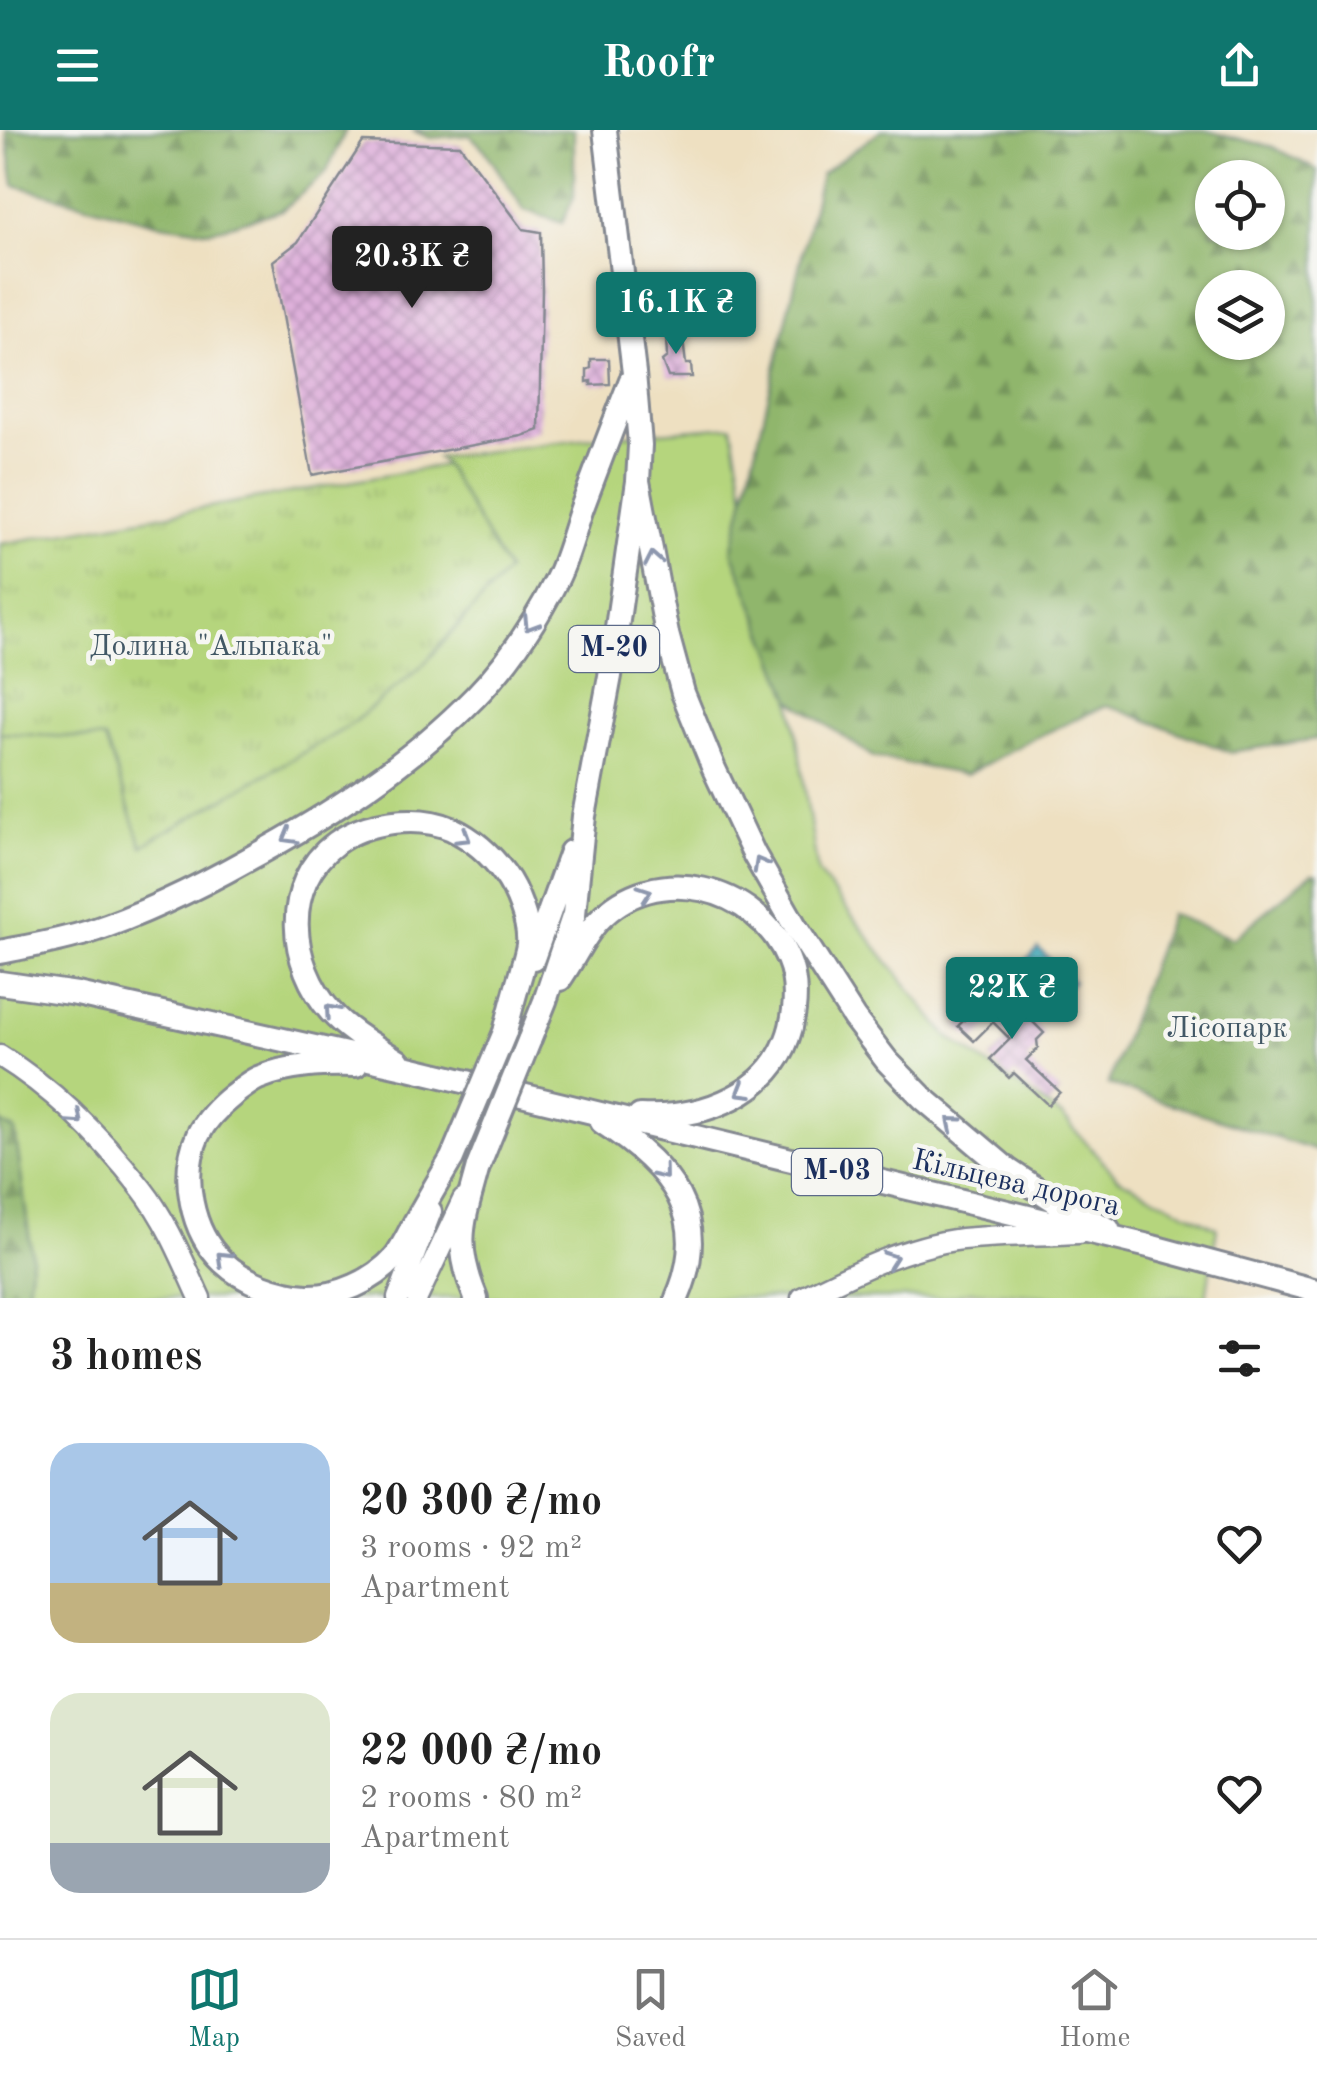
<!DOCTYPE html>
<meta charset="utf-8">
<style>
:root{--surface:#fff;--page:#f6f6f6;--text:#222;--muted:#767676;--line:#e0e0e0;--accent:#0f766e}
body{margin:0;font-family:"Old Standard TT",serif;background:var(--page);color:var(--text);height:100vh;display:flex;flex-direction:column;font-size:38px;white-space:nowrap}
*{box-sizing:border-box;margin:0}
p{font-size:32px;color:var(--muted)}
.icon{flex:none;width:55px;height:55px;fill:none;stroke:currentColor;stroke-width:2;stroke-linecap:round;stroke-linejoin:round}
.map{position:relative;height:1168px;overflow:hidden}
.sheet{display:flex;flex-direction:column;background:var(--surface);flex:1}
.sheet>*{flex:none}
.fabs{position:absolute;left:1195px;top:30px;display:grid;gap:20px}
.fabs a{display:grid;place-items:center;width:90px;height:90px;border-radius:50%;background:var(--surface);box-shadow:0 2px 8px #0004;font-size:50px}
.price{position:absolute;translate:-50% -85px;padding:0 22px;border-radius:10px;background:var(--accent);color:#fff;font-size:32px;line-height:65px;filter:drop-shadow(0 2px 5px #0008)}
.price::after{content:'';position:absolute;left:50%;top:60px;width:30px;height:22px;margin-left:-15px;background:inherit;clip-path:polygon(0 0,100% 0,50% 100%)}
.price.selected{background:#222;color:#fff}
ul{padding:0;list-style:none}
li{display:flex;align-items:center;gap:30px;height:250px;padding:0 50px}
li span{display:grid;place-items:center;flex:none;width:280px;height:200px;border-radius:30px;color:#555}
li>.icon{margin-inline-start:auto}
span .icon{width:120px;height:120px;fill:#fffc;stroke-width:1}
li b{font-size:42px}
h2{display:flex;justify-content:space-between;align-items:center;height:120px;padding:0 50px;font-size:42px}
header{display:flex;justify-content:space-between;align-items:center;height:130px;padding:0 50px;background:var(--accent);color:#fff;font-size:45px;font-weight:700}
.dock{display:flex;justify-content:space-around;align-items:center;height:140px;border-top:2px solid var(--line);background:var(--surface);font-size:28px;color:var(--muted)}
.dock a{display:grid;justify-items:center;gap:5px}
.dock .selected{color:var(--accent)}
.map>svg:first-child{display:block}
.grass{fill:#b5d57d;stroke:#68826e;stroke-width:2.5}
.forest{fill:url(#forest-firs);stroke:#567265;stroke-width:2.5;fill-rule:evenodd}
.park{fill:url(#park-tufts);stroke:#68826e;stroke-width:2.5}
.water{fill:#48b5c4;stroke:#327291;stroke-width:2.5}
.building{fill:url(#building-cross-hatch)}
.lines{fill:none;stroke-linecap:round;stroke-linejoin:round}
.primary-casing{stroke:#848890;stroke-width:25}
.highway-casing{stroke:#848890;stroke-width:28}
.primary{stroke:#fff;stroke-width:20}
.highway{stroke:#fff;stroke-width:22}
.highway-bridge-casing{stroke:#848890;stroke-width:28;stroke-linecap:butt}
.highway-bridge{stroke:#fff;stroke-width:22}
.oneway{stroke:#8d97ae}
.labels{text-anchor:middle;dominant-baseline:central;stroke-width:9;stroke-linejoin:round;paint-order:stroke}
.shield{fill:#f6f6f2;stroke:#5d6b8a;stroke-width:2.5}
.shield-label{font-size:28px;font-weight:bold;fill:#1b2f5e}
.park-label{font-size:30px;fill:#425866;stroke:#f6f6f2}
.street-label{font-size:30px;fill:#1b2f5e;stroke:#f6f6f2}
</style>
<header><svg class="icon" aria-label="menu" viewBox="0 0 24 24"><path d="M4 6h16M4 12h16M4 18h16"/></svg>Roofr<svg class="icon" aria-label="share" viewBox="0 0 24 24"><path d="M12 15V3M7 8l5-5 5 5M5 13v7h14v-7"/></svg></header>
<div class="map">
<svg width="1317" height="1168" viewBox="0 0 1317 1168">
<defs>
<pattern id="forest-firs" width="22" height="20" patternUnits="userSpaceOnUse" patternTransform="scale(2.5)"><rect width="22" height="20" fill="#90b66c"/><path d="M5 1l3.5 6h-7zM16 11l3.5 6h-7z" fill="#75945c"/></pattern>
<pattern id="park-tufts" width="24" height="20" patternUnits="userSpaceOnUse" patternTransform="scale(2.5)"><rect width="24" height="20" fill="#b5d57d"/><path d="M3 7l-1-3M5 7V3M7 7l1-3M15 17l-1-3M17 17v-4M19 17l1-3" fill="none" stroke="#9bb76e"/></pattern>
<pattern id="building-cross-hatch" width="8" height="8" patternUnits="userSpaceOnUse" patternTransform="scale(2.5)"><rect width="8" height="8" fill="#dfb1db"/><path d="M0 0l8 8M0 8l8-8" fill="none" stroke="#b490b5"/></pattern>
</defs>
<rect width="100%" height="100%" fill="#f6f6f2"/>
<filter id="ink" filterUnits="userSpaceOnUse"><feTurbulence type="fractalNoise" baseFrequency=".01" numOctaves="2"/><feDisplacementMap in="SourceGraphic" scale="20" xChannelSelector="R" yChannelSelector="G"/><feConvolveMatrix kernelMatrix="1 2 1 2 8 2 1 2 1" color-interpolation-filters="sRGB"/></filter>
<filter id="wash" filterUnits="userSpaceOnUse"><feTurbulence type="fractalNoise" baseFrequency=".0048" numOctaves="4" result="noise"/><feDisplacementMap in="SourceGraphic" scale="40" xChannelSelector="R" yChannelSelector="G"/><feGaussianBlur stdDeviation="2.25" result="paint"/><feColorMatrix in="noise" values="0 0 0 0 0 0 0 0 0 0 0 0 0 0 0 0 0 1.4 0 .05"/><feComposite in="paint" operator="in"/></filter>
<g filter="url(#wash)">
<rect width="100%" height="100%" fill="#eee0c1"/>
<!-- grass -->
<path class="grass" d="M 732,296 L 757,433 L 791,570 L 818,743 L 947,906 L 1063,987 L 1118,1048 L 1217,1098 L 1206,1168 L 1065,1168 L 972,1161 L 940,1168 L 27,1168 L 32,1127 L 15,1001 L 0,993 L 0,603 L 105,608 L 143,716 L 506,441 L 445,335 L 437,328 L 596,307 Z"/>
<!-- forest -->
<path class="forest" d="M 6,0 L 346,0 L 326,43 L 282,80 L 210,101 L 154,93 L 14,55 Z
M 412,0 L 574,0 L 574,67 L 562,93 L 524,80 L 485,20 L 470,5 L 430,8 Z
M 882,0 L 1204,0 L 1273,17 L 1317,40 L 1317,609 L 1230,622 L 1107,575 L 1028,611 L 966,645 L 873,627 L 791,570 L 732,421 L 821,44 ZM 1212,48 L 1268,48 L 1268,102 L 1212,102 ZM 1212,158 L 1268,158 L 1268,212 L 1212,212 Z
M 1312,743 L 1317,743 L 1317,1021 L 1108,954 L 1170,784 L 1233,809 Z
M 0,993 L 15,1000 L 32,1127 L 27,1168 L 0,1168 Z"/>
<!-- park -->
<path class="park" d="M 445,335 L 507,441 L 421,537 L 349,596 L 142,716 L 105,609 L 0,603 L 0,414 Z"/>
<!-- water -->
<path class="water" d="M 1038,818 L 1073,851 L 1057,868 L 1022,835 Z"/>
<g id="blocks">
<!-- building -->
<path class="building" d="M 363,12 L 460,15 L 523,99 L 541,102 L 542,160 L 539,300 L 522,306 L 312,345 L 273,131 L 298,112 Z
M 675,202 L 682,202 L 686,234 L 691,234 L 692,247 L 668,247 L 662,231 L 667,227 L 666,208 Z
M 591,229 L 609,229 L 610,254 L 591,255 L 591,251 L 587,252 L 587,240 L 591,238 Z
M 989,865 L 998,873 L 1006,865 L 1044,903 L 1037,910 L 1038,918 L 1026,930 L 1060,962 L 1048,975 L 1014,943 L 1009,948 L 990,929 L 1010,909 L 993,892 L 974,911 L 958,896 Z"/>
</g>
</g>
<g filter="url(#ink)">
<use href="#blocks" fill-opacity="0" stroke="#848890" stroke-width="2.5"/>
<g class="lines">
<!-- primary casing -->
<g class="primary-casing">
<path id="primary" d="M 0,926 C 54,959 103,1009 142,1059 C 167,1091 183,1131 200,1168
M 398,1168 L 431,1081
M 417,1168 L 463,1070
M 802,1168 C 852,1143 906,1116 962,1109 C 1001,1105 1040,1105 1079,1103"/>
</g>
<!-- highway casing -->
<g class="highway-casing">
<path id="highway" d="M 638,351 L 667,504 L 683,563 L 714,639 L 754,724 L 795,796 L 854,888 L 887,931 L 923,968 L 1008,1040 L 1063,1076 L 1108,1099
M 0,822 C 30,816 60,811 89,802 C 144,784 197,758 247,730 C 328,686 410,634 475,567 C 507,534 536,491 557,449 C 568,427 574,401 582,378 C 598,335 614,293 631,250
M 533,828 L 571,722
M 560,849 C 573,831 583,807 598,791 C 654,730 757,755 788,829 C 797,850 796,875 791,897 C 774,964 703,989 640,986
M 0,853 L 77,864 L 409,938 L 1153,1117 L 1317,1161
M 529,911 L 545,871 L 574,784 L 584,686 L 610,546 L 638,351 L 640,315 L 634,243 L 605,0
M 398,931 C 375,916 349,902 331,882 C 289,835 280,754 336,713 C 366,691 418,684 452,699 C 473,709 491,725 504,743 C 516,759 530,793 528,814 C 527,823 523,834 521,843 C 515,863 510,882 505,902
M 356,935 C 323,934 289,935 258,948 C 249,952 241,959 233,965 C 219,976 206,989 198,1005 C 180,1045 191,1102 223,1132 C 244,1152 278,1164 307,1166 C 338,1167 374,1151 395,1127 C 402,1118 408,1105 414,1094 C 426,1072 439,1050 452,1028
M 602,992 C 670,1036 713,1086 677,1168
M 476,1168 C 453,1112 463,1093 478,1037"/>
</g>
<!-- primary -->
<use href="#primary" class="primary"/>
<!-- highway -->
<use href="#highway" class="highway"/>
<!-- highway-bridge casing -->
<g class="highway-bridge-casing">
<path id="highway-bridge" d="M 452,1028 L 505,902
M 478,1037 L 529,911"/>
</g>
<!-- highway-bridge -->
<use href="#highway-bridge" class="highway-bridge"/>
</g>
<!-- one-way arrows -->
<defs><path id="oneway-chevron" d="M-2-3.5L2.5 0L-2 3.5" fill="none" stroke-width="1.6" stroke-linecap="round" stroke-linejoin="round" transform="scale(2.5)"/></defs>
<g class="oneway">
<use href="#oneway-chevron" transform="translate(653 429) rotate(-101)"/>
<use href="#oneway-chevron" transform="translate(530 494) rotate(122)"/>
<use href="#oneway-chevron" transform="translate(289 707) rotate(150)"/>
<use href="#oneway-chevron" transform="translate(464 707) rotate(32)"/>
<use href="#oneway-chevron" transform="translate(760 734) rotate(-119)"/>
<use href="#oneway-chevron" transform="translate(645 763) rotate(-19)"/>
<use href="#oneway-chevron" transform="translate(331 881) rotate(-131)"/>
<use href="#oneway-chevron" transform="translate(743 961) rotate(149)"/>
<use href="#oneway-chevron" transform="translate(76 988) rotate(42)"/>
<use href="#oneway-chevron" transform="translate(953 993) rotate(-140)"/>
<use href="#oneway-chevron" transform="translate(662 1043) rotate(51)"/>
<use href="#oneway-chevron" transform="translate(223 1128) rotate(-136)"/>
<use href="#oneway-chevron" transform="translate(891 1129) rotate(-20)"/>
</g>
</g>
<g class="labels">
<!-- shield labels -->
<g class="shield">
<rect x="569" y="496" width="90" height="46" rx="8"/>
<rect x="792" y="1019" width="90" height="46" rx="8"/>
</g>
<g class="shield-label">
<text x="614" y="519">М-20</text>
<text x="837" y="1042">М-03</text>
</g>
<!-- park labels -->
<g class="park-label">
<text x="211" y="517">Долина "Альпака"</text>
<text x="1227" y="899">Лісопарк</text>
</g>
<!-- street labels -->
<g class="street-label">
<text transform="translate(1016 1054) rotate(13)">Кільцева дорога</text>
</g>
</g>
</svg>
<div class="fabs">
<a><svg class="icon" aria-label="locate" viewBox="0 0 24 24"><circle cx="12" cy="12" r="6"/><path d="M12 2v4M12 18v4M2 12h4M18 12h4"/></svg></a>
<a><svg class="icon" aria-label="layers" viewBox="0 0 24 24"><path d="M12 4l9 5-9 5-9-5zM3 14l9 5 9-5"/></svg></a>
</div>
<b class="price selected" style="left:412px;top:181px">20.3K ₴</b>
<b class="price" style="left:676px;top:227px">16.1K ₴</b>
<b class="price" style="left:1012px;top:912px">22K ₴</b>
</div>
<section class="sheet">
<h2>3 homes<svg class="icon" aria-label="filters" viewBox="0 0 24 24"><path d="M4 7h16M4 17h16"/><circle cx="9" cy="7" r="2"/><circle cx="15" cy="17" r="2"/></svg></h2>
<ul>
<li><span style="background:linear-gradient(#a9c7e8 70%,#c2b280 0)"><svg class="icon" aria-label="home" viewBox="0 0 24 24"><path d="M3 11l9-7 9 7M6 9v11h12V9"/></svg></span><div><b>20 300 ₴/mo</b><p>3 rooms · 92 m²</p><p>Apartment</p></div><svg class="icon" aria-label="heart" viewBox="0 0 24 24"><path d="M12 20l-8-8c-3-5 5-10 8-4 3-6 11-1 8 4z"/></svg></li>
<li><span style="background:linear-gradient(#dfe7d0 75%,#9aa5b1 0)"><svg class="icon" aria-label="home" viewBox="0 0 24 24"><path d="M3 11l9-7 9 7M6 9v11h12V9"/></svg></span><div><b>22 000 ₴/mo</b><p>2 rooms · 80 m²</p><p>Apartment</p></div><svg class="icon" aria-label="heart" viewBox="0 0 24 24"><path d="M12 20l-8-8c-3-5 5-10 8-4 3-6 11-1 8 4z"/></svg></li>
</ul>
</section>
<nav class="dock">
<a class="selected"><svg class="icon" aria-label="map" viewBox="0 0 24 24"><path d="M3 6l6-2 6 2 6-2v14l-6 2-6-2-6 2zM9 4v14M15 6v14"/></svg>Map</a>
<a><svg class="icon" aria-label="saved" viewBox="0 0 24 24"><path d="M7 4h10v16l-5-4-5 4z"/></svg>Saved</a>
<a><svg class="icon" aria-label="home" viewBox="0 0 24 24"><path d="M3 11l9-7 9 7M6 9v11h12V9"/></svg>Home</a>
</nav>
